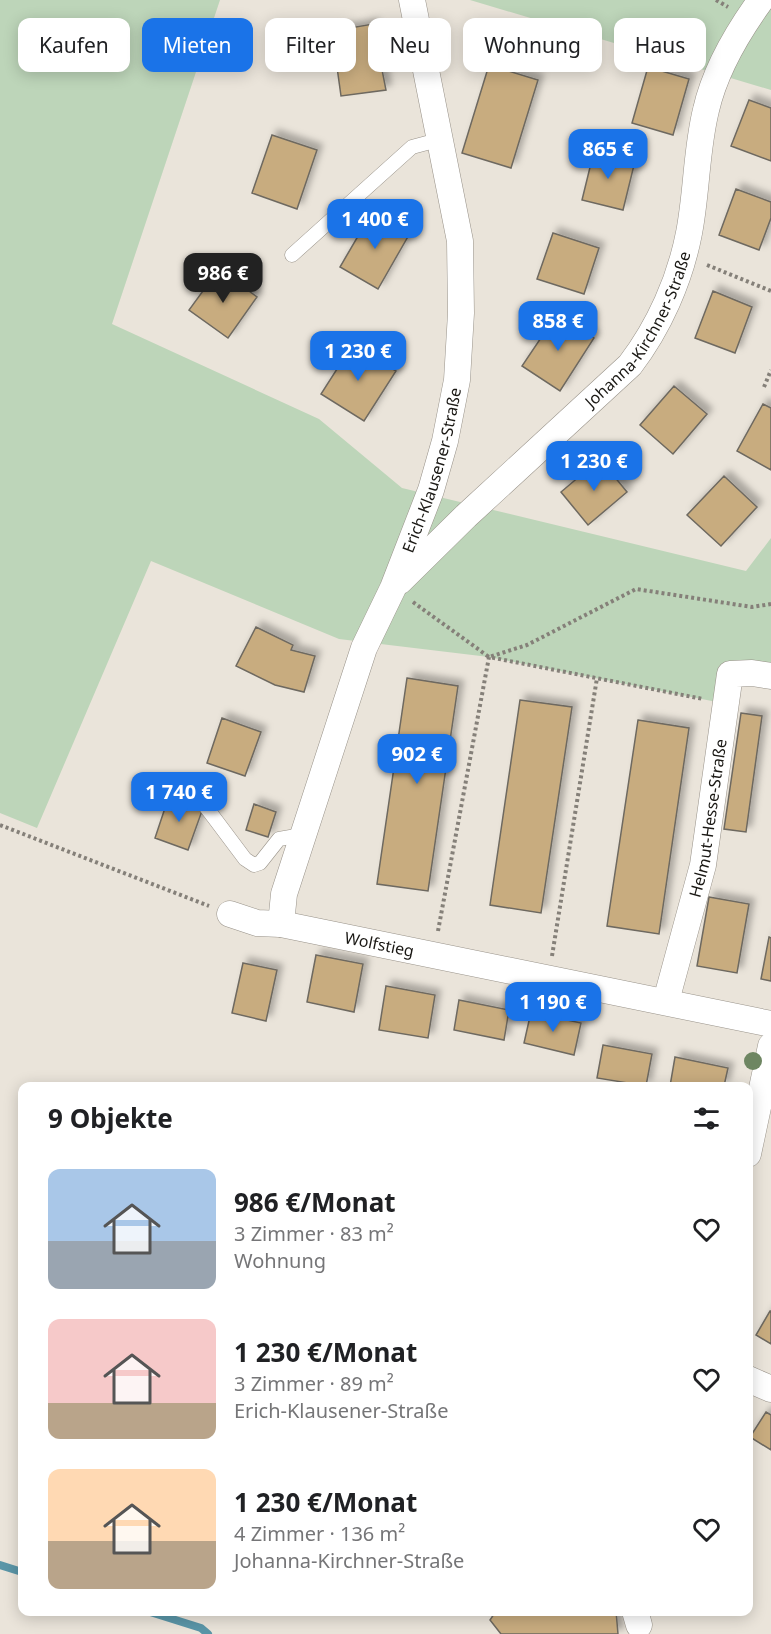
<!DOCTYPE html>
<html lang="de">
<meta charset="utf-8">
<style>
:root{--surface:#fff;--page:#f6f6f6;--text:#202124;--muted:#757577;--accent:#1a73e8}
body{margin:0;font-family:"Noto Sans",sans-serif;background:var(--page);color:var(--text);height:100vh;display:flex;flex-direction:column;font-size:22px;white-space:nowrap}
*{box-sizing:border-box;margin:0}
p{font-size:20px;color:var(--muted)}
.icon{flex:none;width:33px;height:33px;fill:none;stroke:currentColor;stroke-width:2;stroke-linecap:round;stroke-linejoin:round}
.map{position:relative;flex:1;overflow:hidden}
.sheet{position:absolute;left:18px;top:1082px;width:735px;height:534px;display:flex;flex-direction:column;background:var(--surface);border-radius:12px;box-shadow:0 3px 15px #0003}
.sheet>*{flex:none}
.banner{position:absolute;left:18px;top:18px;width:735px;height:54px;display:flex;gap:12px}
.price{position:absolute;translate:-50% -51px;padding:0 14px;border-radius:12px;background:var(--accent);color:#fff;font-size:20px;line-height:39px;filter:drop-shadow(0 2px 3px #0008)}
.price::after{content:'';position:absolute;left:50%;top:36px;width:18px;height:14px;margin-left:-9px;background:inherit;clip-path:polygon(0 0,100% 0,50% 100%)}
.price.active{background:#222;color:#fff}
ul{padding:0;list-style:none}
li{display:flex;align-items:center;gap:18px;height:150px;padding:0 30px}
li span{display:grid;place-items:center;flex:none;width:168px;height:120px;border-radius:12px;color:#555}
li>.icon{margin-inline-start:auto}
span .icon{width:72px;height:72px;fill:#fffc;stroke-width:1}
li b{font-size:26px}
h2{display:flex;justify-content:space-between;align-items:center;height:72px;padding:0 30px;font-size:26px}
.tag{padding:0 21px;border-radius:12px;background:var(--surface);box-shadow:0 3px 15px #0003;font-size:21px;line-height:54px}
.tag.active{background:var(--accent);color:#fff}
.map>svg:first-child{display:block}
.green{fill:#bdd5b9}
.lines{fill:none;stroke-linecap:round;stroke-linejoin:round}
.stream{stroke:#5a96a8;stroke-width:8}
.building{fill:#c8ac7f;stroke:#6e6960;stroke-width:1.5;filter:url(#shadow)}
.service-casing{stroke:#989289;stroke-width:15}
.minor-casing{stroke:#989289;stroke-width:27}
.path{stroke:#858079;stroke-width:4;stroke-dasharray:3 3;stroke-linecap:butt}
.service{stroke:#fff;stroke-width:14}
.minor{stroke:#fff;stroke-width:26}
.tree{fill:#6e8662}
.labels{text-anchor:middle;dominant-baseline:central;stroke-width:4.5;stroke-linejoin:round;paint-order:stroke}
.street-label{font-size:16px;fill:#1a1814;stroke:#f8f1e7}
</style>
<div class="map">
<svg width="771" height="1634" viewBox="0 0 771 1634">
<defs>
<filter id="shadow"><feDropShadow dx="5.5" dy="-5.5" stdDeviation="3" flood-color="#0004"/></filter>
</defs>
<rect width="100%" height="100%" fill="#eae4da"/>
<!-- green -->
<path class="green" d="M 0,0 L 220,0 L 112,324 L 319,419 L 402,488 L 746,571 L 771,538 L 771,675 L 730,674 L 727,704 L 489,657 L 339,639 L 151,561 L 37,828 L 0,813 Z
M 470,0 L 771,0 L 771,90 Z"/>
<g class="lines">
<!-- stream -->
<path class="stream" d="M 0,1565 L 22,1572
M 147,1611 L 201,1628 L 208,1634"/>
</g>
<!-- building -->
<path class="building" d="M 373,24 L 386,90 L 341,96 L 332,31 Z
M 489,65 L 538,80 L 511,168 L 462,153 Z
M 648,67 L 689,79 L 673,135 L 632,123 Z
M 749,100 L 771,108 L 771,161 L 731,146 Z
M 272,135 L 317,150 L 297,209 L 252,193 Z
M 594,151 L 635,161 L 623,210 L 582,200 Z
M 736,189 L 771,202 L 771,218 L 759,250 L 719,235 Z
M 372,212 L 410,233 L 378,289 L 340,267 Z
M 553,233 L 599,248 L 584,294 L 537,279 Z
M 219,269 L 257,297 L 228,338 L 189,310 Z
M 713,291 L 752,307 L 735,353 L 695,338 Z
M 557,314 L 594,338 L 560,391 L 522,366 Z
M 353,344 L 396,371 L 364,421 L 321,394 Z
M 674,386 L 707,414 L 673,454 L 640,425 Z
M 763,404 L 771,408 L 771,470 L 737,451 Z
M 600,459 L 627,492 L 588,525 L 561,492 Z
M 724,476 L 757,507 L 721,546 L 687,515 Z
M 256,627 L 293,645 L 291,650 L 315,656 L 304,692 L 275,685 L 236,666 Z
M 407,678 L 458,686 L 428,891 L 377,884 Z
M 520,700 L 572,707 L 541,913 L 490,905 Z
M 741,713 L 762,716 L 746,832 L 724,829 Z
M 222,718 L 261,732 L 245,776 L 207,763 Z
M 638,720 L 689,728 L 659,934 L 607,926 Z
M 169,796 L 203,808 L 188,850 L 155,838 Z
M 254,804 L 276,812 L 268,837 L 246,830 Z
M 709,897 L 749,904 L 737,973 L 697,966 Z
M 769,937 L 771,938 L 771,981 L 761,979 Z
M 316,955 L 363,964 L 354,1012 L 307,1002 Z
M 243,963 L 277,970 L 266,1021 L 232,1013 Z
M 386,986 L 435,995 L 428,1038 L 379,1030 Z
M 459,1000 L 509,1010 L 504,1040 L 454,1030 Z
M 531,1012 L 581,1023 L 574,1055 L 524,1043 Z
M 603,1045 L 652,1054 L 646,1086 L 597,1078 Z
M 675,1057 L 728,1068 L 724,1086 L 670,1086 Z
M 770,1311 L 771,1311 L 771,1344 L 756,1335 Z
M 766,1412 L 771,1415 L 771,1450 L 750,1437 Z
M 496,1611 L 616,1611 L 618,1634 L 501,1634 L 490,1620 Z"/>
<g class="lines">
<!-- service casing -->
<g class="service-casing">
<path id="service" d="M 292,255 L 412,147 L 438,140
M 203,803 L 245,859 L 254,865 L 260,863 L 279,839 L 302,835"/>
</g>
<!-- minor casing -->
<g class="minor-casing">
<g id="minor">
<path id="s1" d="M 400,581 L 466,516 L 630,365 C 659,327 680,280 689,233 C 697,192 696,150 706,110 C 715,70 737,33 761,0"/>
<path id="s2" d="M 230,914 L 257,923 L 281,924 L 771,1024"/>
<path id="s3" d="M 281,924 L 284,894 L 364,648 L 393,588 L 431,490 L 445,441 L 457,380 L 461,313 L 460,241 L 412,0"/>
<path id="s4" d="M 666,1001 L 703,865 L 730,674 L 752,673 L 771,676"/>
<path d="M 748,1154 L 771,1046"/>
<path d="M 748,1379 L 771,1389"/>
<path d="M 635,1611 L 639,1625"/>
</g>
</g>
<!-- path -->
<path class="path" d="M 716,0 L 728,7
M 707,265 L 771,291
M 764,387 L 771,370
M 413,602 L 489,657 L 527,645 L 636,589 L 752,607 L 771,604
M 0,825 L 209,906
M 438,931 L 489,657 L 703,699
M 552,956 L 597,678"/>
<!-- service -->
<use href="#service" class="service"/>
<!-- minor -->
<use href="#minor" class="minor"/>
</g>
<!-- trees -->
<circle class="tree" cx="753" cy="1061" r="9"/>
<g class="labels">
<!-- street labels -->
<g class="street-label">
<text stroke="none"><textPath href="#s1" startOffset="350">Johanna-Kirchner-Straße</textPath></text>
<text stroke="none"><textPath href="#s3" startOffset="480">Erich-Klausener-Straße</textPath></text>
<text stroke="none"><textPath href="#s4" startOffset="188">Helmut-Hesse-Straße</textPath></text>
<text stroke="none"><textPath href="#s2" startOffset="153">Wolfstieg</textPath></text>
</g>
</g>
</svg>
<b class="price" style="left:608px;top:180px">865 €</b>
<b class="price" style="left:375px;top:250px">1 400 €</b>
<b class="price active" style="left:223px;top:304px">986 €</b>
<b class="price" style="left:558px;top:352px">858 €</b>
<b class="price" style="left:358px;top:382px">1 230 €</b>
<b class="price" style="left:594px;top:492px">1 230 €</b>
<b class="price" style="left:417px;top:785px">902 €</b>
<b class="price" style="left:179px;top:823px">1 740 €</b>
<b class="price" style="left:553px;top:1033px">1 190 €</b>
<div class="banner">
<a class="tag">Kaufen</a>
<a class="tag active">Mieten</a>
<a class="tag">Filter</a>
<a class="tag">Neu</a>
<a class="tag">Wohnung</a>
<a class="tag">Haus</a>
</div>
<section class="sheet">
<h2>9 Objekte<svg class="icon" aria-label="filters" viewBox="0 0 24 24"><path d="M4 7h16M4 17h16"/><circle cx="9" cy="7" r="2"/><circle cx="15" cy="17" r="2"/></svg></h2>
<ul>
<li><span style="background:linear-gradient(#a9c7e8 60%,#9aa5b1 0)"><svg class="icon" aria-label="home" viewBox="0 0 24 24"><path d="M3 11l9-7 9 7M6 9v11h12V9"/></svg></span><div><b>986 €/Monat</b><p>3 Zimmer · 83 m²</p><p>Wohnung</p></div><svg class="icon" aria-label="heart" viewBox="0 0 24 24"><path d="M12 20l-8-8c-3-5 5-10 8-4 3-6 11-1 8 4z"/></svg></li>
<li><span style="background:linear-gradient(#f6c9c9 70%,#b9a48a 0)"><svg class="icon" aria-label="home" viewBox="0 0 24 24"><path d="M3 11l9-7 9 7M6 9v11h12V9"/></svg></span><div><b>1 230 €/Monat</b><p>3 Zimmer · 89 m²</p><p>Erich-Klausener-Straße</p></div><svg class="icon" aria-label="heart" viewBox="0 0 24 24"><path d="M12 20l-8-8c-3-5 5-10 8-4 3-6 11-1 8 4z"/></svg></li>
<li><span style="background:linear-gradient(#ffd9b3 60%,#b9a48a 0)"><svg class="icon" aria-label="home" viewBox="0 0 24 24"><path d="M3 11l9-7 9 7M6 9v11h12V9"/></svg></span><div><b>1 230 €/Monat</b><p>4 Zimmer · 136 m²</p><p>Johanna-Kirchner-Straße</p></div><svg class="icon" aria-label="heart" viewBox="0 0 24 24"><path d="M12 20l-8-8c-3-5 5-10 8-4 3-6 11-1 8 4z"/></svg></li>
</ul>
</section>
</div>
